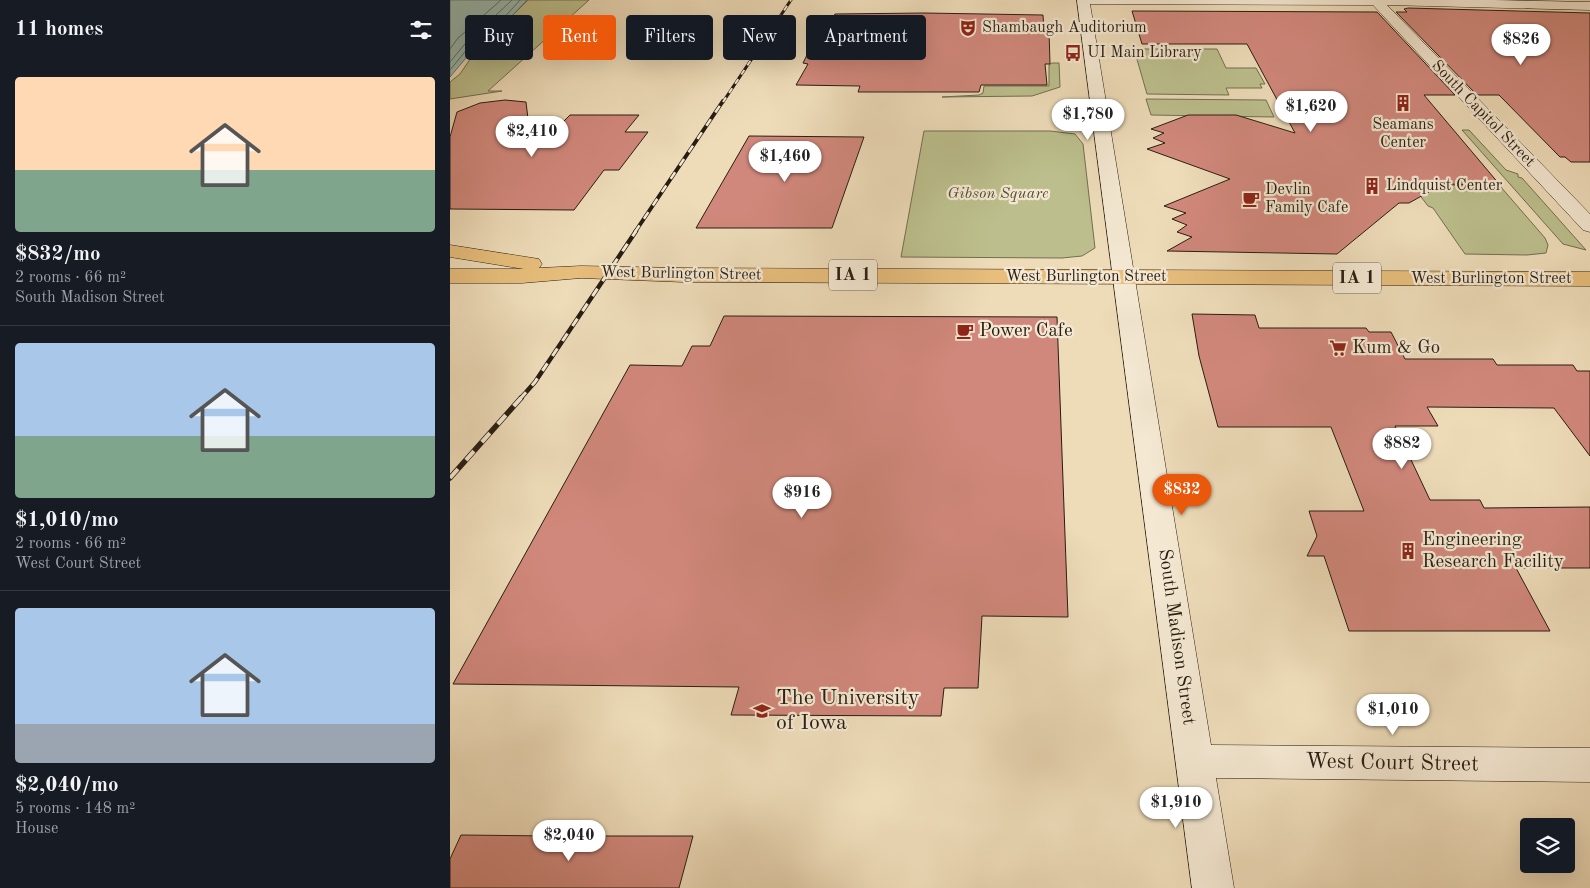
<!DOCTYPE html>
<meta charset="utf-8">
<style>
:root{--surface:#171b24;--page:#20242c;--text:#f1f3f6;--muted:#9ea1a6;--line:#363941;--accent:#ea580c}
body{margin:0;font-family:"Old Standard TT",serif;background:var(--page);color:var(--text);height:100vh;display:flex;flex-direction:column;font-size:19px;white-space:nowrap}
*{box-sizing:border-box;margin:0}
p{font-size:16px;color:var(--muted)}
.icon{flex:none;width:28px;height:28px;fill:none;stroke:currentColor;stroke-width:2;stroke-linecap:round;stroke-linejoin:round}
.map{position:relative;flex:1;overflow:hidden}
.details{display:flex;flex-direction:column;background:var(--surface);width:450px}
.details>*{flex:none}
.guide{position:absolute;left:15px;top:15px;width:475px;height:45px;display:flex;gap:10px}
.controls{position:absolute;left:1070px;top:818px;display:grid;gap:10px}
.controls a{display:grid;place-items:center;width:55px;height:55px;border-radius:5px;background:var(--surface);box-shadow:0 5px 20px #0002;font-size:25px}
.price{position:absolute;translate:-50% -42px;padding:0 11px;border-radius:18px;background:#fff;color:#222;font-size:16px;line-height:32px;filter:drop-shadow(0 1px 2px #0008)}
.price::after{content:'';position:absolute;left:50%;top:30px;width:15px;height:11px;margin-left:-8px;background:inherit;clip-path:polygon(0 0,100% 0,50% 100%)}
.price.current{background:var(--accent);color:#fff}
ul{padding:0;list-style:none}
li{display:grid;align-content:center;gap:10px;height:265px;padding:0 15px}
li+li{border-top:1px solid var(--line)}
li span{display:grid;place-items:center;height:155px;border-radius:5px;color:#555}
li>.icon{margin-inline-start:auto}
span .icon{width:90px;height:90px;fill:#fffc;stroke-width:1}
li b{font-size:21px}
h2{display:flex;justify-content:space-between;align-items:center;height:60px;padding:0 15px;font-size:21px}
.pill{padding:0 18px;border-radius:5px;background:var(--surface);box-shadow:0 5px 20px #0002;font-size:18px;line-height:45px}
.pill.current{background:var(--accent);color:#fff}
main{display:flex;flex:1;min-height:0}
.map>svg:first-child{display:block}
.green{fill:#bcbf8d;stroke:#726e50}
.water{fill:#99bbb2;stroke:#6c7c72}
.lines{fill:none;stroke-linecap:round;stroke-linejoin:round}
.shore{stroke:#606c62;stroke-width:1}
.building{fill:#d1887c;stroke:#281d12}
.secondary-casing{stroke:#281d12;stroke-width:1}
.primary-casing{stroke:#281d12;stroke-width:1}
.secondary{fill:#f4e8d2;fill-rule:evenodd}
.primary{fill:#e7be7c;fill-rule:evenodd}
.rail-far3-casing{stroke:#281d12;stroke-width:3}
.rail-far2-casing{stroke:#281d12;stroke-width:4}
.rail-far1-casing{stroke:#281d12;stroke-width:4.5}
.rail-casing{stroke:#281d12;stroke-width:5.5}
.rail-far3{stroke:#f4e8d2;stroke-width:2;stroke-dasharray:5.5;stroke-linecap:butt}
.rail-far2{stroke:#f4e8d2;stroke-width:2.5;stroke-dasharray:8;stroke-linecap:butt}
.rail-far1{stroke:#f4e8d2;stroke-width:3;stroke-dasharray:9;stroke-linecap:butt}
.rail{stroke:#f4e8d2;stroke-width:4;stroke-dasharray:12;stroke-linecap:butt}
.labels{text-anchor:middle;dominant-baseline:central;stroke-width:4.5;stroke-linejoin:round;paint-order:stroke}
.far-poi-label{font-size:16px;fill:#281d12;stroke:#f4e8d2;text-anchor:start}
.far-street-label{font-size:16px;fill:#281d12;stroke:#f4e8d2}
.far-park-label{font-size:16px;font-style:italic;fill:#544e37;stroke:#f4e8d2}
.shield{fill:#f4e8d2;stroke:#655a4c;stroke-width:1}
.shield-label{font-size:18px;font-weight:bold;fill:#281d12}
.poi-label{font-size:19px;fill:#281d12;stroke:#f4e8d2;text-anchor:start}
.street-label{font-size:19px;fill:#281d12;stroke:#f4e8d2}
.near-poi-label{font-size:22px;fill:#281d12;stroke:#f4e8d2;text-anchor:start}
.near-street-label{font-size:22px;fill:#281d12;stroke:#f4e8d2}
</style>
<main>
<section class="details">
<h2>11 homes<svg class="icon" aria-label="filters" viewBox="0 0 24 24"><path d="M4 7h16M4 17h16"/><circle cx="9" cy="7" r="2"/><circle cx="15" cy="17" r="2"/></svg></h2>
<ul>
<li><span style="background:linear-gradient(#ffd9b3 60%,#7fa58c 0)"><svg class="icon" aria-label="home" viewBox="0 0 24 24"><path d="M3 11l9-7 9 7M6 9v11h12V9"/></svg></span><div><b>$832/mo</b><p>2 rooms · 66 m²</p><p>South Madison Street</p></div></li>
<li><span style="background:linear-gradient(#a9c7e8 60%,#7fa58c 0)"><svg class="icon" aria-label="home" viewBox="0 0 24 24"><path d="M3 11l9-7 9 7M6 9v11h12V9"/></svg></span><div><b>$1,010/mo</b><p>2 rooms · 66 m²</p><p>West Court Street</p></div></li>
<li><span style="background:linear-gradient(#a9c7e8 75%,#9aa5b1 0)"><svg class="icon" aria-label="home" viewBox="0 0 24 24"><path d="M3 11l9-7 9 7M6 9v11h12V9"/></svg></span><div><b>$2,040/mo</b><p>5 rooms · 148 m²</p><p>House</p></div></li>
</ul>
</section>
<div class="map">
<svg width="1140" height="888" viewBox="0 0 1140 888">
<rect width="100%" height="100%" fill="#eedcb9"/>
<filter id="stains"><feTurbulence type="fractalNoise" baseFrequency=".004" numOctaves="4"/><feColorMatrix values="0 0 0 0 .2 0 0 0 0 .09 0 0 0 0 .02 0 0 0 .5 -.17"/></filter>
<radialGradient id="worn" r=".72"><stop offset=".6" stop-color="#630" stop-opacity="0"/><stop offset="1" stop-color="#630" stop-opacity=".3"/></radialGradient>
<!-- green -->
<path class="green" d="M 78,0 L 139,0 L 38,91 L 52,91 L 0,99 L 0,82 L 10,74 L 23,55 Z
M 684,49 L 767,49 L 776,68 L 806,68 L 815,84 L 810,84 L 812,88 L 776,88 L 779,95 L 697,94 Z
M 602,63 L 609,63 L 610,87 L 582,96 L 492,97 L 529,95 L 533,93 L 534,86 L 599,86 L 599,65 Z
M 696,99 L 816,100 L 824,117 L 701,115 Z
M 1012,130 L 1019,130 L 1056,170 L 1068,174 L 1068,177 L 1072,178 L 1136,250 L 1113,244 Z
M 474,131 L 600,131 L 625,134 L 633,144 L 645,248 L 632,256 L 612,258 L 451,257 Z
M 988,185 L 1050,186 L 1095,238 L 1098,245 L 1096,253 L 1077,255 L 1015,254 L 983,208 L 978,206 L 965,189 Z"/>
<!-- water -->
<path class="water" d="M 0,0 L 77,0 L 54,24 L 21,52 L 0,77 Z"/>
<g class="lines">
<!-- shore -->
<path class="shore" d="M 0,49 L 8,38 L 51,0
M 0,62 L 14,45 L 62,0
M 0,70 L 18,48 L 51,21 L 70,0"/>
</g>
<!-- building -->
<path class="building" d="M 958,8 L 1140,13 L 1140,162 L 1121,162 L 1115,157 L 1110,157 L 1049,95 L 1027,95 L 946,12 L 957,12 L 954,9 Z
M 682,11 L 927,12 L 1005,95 L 974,95 L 1050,185 L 993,184 L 959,203 L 949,203 L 887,254 L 717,251 L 742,237 L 727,232 L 737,225 L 722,219 L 736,213 L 714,206 L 780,179 L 697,149 L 715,143 L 703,138 L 714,133 L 701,129 L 738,115 L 786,115 L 845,133 L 797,44 L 692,44 Z
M 474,13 L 593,15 L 594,31 L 599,31 L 600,64 L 595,64 L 597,85 L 531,85 L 529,92 L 408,92 L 410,86 L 346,85 L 358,64 L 353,63 L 361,47 L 371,31 L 375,31 L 385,14 Z
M 55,100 L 76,102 L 82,153 L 120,115 L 189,115 L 175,132 L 198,132 L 169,170 L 154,170 L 124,210 L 0,209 L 0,137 L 7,112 L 30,103 Z
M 299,136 L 414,137 L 382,228 L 246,228 Z
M 742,314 L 805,315 L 809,328 L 916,328 L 919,332 L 941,332 L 955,359 L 1043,359 L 1047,365 L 1123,365 L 1127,371 L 1140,371 L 1140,456 L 1104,408 L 977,407 L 988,426 L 945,426 L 980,500 L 1030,500 L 1034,508 L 1140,507 L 1140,568 L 1066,568 L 1100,631 L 899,631 L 874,556 L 857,556 L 867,536 L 859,511 L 914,511 L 881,427 L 768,427 L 749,356 Z
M 274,316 L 607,317 L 618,617 L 532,616 L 528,688 L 494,688 L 491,716 L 281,715 L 289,687 L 3,684 L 180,365 L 232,366 L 242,346 L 260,346 Z
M 11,835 L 100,836 L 243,836 L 229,888 L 0,888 L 0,859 Z"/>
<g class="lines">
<!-- secondary casing -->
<g class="secondary-casing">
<path id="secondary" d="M 627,0 L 1043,0 L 1140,2 L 1140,10 L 937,5 L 1140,214 L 1140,232 L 1133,230 L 923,5 L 640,4 L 761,745 L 1140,748 L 1140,782 L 766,778 L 784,888 L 742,888 Z"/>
</g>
<!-- primary casing -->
<g class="primary-casing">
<path id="primary" d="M 0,245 L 89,259 L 92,264 L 89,268 L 131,266 L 233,268 L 1140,272 L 1140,286 L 233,282 L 131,278 L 72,283 L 0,283 L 0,269 L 74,269 L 0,257 Z"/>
</g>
<!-- secondary -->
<use href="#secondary" class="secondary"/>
<!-- primary -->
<use href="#primary" class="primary"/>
<!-- rail-far3 casing -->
<g class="rail-far3-casing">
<path id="rail-far3" d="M 273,102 L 341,0"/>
</g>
<!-- rail-far2 casing -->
<g class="rail-far2-casing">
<path id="rail-far2" d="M 185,232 L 273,101"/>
</g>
<!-- rail-far1 casing -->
<g class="rail-far1-casing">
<path id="rail-far1" d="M 70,399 L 85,382 L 186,231"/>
</g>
<!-- rail casing -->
<g class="rail-casing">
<path id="rail" d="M 0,478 L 71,398"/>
</g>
<!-- rail-far3 -->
<use href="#rail-far3" class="rail-far3"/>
<!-- rail-far2 -->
<use href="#rail-far2" class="rail-far2"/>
<!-- rail-far1 -->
<use href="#rail-far1" class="rail-far1"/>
<!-- rail -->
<use href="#rail" class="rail"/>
</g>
<!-- icons -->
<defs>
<g id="theatre-bare" transform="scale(1.35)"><path d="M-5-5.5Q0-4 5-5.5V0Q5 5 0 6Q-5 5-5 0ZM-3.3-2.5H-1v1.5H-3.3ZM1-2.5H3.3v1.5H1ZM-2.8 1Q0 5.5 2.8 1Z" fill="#8f2418" stroke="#f4e8d2" stroke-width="2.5" paint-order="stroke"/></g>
<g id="bus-bare" transform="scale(1.35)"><path d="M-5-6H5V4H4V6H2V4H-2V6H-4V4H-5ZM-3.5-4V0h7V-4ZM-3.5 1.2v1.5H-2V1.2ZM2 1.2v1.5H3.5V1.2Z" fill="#8f2418" stroke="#f4e8d2" stroke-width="2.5" paint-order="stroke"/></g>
<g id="building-bare" transform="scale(1.35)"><path d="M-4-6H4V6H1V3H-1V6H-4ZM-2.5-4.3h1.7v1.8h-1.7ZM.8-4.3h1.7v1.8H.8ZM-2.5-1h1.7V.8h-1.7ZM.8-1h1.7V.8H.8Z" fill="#8f2418" stroke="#f4e8d2" stroke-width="2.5" paint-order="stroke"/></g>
<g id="cafe-bare" transform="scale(1.35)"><path d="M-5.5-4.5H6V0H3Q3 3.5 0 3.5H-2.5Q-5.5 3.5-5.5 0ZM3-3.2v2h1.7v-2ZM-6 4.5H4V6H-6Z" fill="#8f2418" stroke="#f4e8d2" stroke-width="2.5" paint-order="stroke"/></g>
<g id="supermarket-bare" transform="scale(1.35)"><path d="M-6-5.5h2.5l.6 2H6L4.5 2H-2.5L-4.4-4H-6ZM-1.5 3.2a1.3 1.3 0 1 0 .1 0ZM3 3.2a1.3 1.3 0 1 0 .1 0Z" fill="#8f2418" stroke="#f4e8d2" stroke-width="2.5" paint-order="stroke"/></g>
<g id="university-bare" transform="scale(1.35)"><path d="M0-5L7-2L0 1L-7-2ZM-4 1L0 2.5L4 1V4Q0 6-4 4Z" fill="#8f2418" stroke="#f4e8d2" stroke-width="2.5" paint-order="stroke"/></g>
</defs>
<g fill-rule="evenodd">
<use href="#theatre-bare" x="518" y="28"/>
<use href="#bus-bare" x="623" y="53"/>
<use href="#building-bare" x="953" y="103"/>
<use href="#building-bare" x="922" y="186"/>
<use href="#cafe-bare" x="801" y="199"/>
<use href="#cafe-bare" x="515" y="331"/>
<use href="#supermarket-bare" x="888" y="348"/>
<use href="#building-bare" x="958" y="551"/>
<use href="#university-bare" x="312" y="711"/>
</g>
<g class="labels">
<!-- far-poi labels -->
<g class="far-poi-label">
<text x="532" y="28">Shambaugh Auditorium</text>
<text x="637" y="53">UI Main Library</text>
<text x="953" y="125" text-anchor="middle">Seamans<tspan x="953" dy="18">Center</tspan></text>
<text x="936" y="186">Lindquist Center</text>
<text x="815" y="190">Devlin<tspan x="815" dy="18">Family Cafe</tspan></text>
</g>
<!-- far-street labels -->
<g class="far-street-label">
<text transform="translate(1033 114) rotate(46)">South Capitol Street</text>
<text transform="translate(231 274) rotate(1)">West Burlington Street</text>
<text x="636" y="277">West Burlington Street</text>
<text x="1041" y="279">West Burlington Street</text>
</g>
<!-- far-park labels -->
<g class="far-park-label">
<text x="548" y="194">Gibson Square</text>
</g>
<!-- shield labels -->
<g class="shield">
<rect x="379" y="259.5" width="48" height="31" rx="4"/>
<rect x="883" y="262.5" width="48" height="31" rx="4"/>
</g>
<g class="shield-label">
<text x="403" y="275">IA 1</text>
<text x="907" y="278">IA 1</text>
</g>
<!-- poi labels -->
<g class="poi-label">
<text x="529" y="331">Power Cafe</text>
<text x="902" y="348">Kum &amp; Go</text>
<text x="972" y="540">Engineering<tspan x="972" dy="22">Research Facility</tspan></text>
</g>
<!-- street labels -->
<g class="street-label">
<text transform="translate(726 637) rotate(82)">South Madison Street</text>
</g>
<!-- near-poi labels -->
<g class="near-poi-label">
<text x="326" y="698">The University<tspan x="326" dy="25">of Iowa</tspan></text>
</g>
<!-- near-street labels -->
<g class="near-street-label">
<text transform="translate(942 763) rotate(1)">West Court Street</text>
</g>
</g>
<rect width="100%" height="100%" filter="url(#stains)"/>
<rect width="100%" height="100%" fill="url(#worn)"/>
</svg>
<div class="controls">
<a><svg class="icon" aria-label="layers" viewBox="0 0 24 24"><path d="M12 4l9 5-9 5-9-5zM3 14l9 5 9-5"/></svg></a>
</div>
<b class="price" style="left:1071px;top:66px">$826</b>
<b class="price" style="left:861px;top:133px">$1,620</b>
<b class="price" style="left:638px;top:141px">$1,780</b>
<b class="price" style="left:82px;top:158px">$2,410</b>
<b class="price" style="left:335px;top:183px">$1,460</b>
<b class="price" style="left:952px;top:470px">$882</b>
<b class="price current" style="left:732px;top:516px">$832</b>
<b class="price" style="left:352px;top:519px">$916</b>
<b class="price" style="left:943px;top:736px">$1,010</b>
<b class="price" style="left:726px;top:829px">$1,910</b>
<b class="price" style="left:119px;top:862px">$2,040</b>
<div class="guide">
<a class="pill">Buy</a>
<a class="pill current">Rent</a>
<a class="pill">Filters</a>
<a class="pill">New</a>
<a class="pill">Apartment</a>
</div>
</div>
</main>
